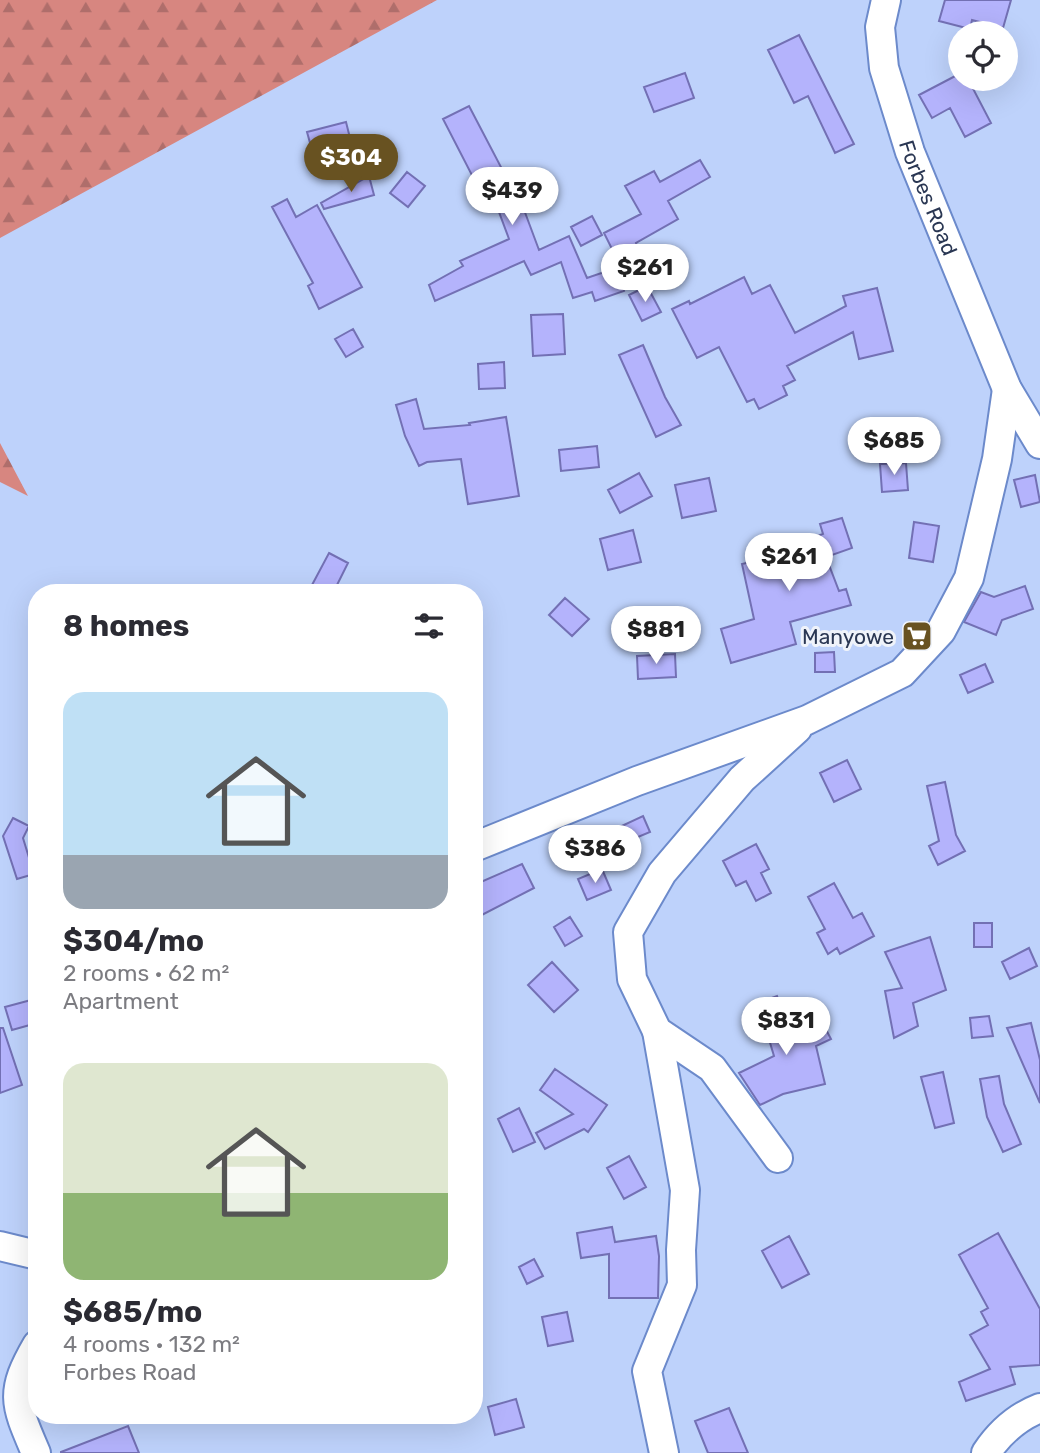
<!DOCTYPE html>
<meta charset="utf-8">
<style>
:root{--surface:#fff;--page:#f2f2f3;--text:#2b2b33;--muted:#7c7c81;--accent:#685221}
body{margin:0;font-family:Rubik,sans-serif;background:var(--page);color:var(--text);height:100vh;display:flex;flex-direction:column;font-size:26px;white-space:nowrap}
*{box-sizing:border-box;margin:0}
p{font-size:23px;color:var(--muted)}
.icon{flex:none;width:38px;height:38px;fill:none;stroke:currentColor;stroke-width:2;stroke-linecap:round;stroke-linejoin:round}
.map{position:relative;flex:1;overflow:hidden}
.sheet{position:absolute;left:28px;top:584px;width:455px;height:840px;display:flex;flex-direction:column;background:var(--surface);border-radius:28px;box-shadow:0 7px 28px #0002}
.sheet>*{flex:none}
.buttons{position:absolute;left:948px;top:21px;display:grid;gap:14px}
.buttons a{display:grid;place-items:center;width:70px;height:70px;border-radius:50%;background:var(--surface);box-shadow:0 7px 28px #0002;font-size:35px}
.price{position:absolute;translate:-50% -60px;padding:0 16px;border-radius:24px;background:#fff;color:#222;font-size:23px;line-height:46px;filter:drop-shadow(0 2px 4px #0008)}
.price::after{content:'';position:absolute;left:50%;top:42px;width:21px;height:16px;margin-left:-10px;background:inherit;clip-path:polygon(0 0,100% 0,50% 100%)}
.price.active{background:var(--accent);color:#fff}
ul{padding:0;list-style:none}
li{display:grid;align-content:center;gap:14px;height:371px;padding:0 35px}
li span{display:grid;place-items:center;height:217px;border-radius:21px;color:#555}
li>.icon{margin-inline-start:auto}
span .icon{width:126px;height:126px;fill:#fffc;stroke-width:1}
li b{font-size:30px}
h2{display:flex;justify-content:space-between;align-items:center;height:84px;padding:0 35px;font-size:30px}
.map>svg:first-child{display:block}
.forest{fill:url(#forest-firs)}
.building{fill:#b4b3fc;stroke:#7370b4;stroke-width:2}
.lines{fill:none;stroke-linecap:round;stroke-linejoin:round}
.minor-casing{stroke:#6c8acb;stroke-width:32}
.minor{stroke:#fff;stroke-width:28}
.labels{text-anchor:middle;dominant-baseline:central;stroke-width:6;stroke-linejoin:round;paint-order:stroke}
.street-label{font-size:21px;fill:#2a3753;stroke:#eff3fa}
.poi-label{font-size:21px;fill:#2a3753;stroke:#eff3fa;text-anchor:end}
</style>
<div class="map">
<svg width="1040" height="1453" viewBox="0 0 1040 1453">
<defs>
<pattern id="forest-firs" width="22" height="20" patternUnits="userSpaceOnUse" patternTransform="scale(1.75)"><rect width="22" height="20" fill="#d78680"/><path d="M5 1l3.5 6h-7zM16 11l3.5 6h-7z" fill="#af6e6b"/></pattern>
</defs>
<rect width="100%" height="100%" fill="#bed2fb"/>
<!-- forest -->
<path class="forest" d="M 0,0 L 437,0 L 0,238 Z
M 0,443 L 28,496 L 0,482 Z"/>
<!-- building -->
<path class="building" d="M 945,0 L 1011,0 L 1003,28 L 972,20 L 970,29 L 939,21 Z
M 799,35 L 854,144 L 835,153 L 808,96 L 794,103 L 768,50 Z
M 685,73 L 694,98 L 654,112 L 644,87 Z
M 961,73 L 961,79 L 968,79 L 991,123 L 965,137 L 950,108 L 932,118 L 919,95 Z
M 469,106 L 514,192 L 517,191 L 539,250 L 569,236 L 587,278 L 616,268 L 624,291 L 595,301 L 592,292 L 573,298 L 561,262 L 531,275 L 524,261 L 435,301 L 429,285 L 463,266 L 460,261 L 509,239 L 487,180 L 477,185 L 443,119 Z
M 346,122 L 355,158 L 317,168 L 307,132 Z
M 700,160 L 710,177 L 668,201 L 678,219 L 636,243 L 640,252 L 619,263 L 604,233 L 641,214 L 625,186 L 654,171 L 660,182 Z
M 407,172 L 425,186 L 408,207 L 390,193 Z
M 369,176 L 374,195 L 324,209 L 321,203 Z
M 287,199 L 296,217 L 317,205 L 362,287 L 319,309 L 308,286 L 313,283 L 272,207 Z
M 592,216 L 602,235 L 581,246 L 571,227 Z
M 744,277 L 752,294 L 770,285 L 795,333 L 846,306 L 843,296 L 877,288 L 893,351 L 859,359 L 853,332 L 787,366 L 795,380 L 783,386 L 787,395 L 759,409 L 754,399 L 747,402 L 719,347 L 697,358 L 672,309 L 689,301 L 690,304 Z
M 647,286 L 661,312 L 642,321 L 629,295 Z
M 563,314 L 565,354 L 533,356 L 531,315 Z
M 353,329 L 363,347 L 346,357 L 335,339 Z
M 643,345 L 665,397 L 681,425 L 656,437 L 619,355 Z
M 504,362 L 505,388 L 479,389 L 478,364 Z
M 416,399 L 424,429 L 470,425 L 469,423 L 506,417 L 519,496 L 468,504 L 461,459 L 427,462 L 419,466 L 405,436 L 396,405 Z
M 597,446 L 599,467 L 561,471 L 559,450 Z
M 906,463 L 908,490 L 882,492 L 880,464 Z
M 639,473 L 652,496 L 620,513 L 608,490 Z
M 1035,475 L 1040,502 L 1021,507 L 1014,480 Z
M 709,478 L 716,511 L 682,518 L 675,485 Z
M 842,518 L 852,548 L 826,557 L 839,591 L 846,589 L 851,605 L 790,622 L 796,644 L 731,663 L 721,629 L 754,619 L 742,564 L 786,554 L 784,548 L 823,534 L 820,524 Z
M 914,522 L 939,526 L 933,562 L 909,558 Z
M 633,530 L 641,562 L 608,570 L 600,539 Z
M 329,553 L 348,563 L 333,593 L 312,585 Z
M 1025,586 L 1033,609 L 1002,620 L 996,635 L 964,622 L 981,592 L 994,597 Z
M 565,598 L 589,619 L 572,636 L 549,615 Z
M 834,652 L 835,672 L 815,672 L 815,653 Z
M 675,654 L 676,677 L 638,679 L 637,656 Z
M 985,664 L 993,682 L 968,693 L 960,675 Z
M 847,760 L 861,789 L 834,802 L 820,773 Z
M 945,782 L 956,835 L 965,851 L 938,865 L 929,846 L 939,841 L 927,786 Z
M 643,816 L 650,832 L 619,845 L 613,830 Z
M 13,818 L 29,826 L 23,838 L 34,874 L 17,879 L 3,836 Z
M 756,844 L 769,869 L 761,873 L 771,893 L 756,901 L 746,881 L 736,886 L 723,861 Z
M 522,864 L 534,888 L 474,919 L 474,885 Z
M 602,869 L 611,890 L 587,900 L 578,879 Z
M 834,883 L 853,918 L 862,913 L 874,936 L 840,954 L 837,948 L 828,954 L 817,933 L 825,929 L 808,897 Z
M 570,917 L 582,936 L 565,946 L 554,927 Z
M 974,923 L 992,923 L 992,947 L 974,947 Z
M 930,937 L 946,990 L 913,1003 L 918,1026 L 894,1038 L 885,991 L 902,988 L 885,952 Z
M 1029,948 L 1037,966 L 1010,979 L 1002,962 Z
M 552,962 L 578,990 L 554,1012 L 528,985 Z
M 777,996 L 790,1036 L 821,1020 L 831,1039 L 816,1046 L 825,1084 L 783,1094 L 760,1105 L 739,1073 L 774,1056 L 758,1003 Z
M 31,1000 L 37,1023 L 12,1030 L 5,1007 Z
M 989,1016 L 993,1036 L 972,1038 L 970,1018 Z
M 1031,1023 L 1040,1060 L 1040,1103 L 1007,1028 Z
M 0,1028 L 3,1028 L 22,1085 L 0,1093 Z
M 555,1069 L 607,1105 L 588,1132 L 584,1129 L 545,1149 L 536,1133 L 573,1114 L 540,1090 Z
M 943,1072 L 954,1123 L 935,1128 L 921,1077 Z
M 999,1076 L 1004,1104 L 1021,1144 L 1003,1152 L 987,1117 L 980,1079 Z
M 519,1108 L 535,1142 L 513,1152 L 498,1119 Z
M 629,1156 L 646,1187 L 624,1199 L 607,1168 Z
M 612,1227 L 615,1242 L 656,1236 L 659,1256 L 658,1298 L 609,1298 L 609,1254 L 581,1258 L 577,1233 Z
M 998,1233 L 1040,1309 L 1040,1365 L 1010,1367 L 1015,1384 L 966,1401 L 959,1382 L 990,1369 L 970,1335 L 988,1325 L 981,1312 L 988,1308 L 959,1255 Z
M 789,1236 L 809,1274 L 782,1288 L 762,1251 Z
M 534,1259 L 543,1276 L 527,1284 L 519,1267 Z
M 567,1312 L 573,1341 L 548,1346 L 542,1317 Z
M 516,1399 L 524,1427 L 495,1435 L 488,1407 Z
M 729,1408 L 748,1453 L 708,1453 L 695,1421 Z
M 128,1426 L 139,1453 L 61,1453 L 61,1452 Z"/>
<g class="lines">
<!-- minor casing -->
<g class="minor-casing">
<g id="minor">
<path id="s1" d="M 886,0 L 880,27 L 884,68 L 910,152 L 1007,389 L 1040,444"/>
<path d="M 474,847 L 637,781 L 807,720 L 902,673 L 941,631 L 969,578 L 997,459 L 1007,389"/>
<path d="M 657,1031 L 685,1190 L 681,1250 L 682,1285 L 647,1371 L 664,1453"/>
<path d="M 778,1158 L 712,1068 L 657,1031 L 632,979 L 628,932 L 662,873 L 742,779 L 797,729"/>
<path d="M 0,1246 L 37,1255"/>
<path d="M 36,1453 C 15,1404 9,1393 37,1345"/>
<path d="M 986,1453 C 1000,1432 1017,1417 1040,1408"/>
</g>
</g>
<!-- minor -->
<use href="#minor" class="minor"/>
</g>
<!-- icons -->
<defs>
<g id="supermarket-square" transform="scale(1.575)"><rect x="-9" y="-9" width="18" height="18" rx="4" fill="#685221" stroke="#eff3fa"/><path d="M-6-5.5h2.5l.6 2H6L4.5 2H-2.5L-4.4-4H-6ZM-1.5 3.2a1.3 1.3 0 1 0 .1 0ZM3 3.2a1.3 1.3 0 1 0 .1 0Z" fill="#fff"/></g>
</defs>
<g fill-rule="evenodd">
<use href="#supermarket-square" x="917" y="636"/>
</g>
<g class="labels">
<!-- street labels -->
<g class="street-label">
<text stroke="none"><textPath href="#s1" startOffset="206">Forbes Road</textPath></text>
</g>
<!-- poi labels -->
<g class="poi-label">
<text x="894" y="636">Manyowe</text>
</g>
</g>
</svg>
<div class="buttons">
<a><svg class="icon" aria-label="locate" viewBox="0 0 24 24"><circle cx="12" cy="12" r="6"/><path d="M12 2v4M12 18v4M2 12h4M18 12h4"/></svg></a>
</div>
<b class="price active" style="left:351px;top:194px">$304</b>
<b class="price" style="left:512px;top:227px">$439</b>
<b class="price" style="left:645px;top:304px">$261</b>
<b class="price" style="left:894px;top:477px">$685</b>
<b class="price" style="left:789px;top:593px">$261</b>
<b class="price" style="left:656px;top:666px">$881</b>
<b class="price" style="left:595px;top:885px">$386</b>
<b class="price" style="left:786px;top:1057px">$831</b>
<section class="sheet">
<h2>8 homes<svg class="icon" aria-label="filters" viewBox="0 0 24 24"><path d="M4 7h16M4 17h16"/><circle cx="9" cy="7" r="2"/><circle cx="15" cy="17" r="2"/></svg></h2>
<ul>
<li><span style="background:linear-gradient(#bfe0f5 75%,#9aa5b1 0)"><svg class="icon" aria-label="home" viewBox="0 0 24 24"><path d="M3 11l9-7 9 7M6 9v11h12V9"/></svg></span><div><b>$304/mo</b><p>2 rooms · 62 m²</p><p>Apartment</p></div></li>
<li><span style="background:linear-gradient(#dfe7d0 60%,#8fb573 0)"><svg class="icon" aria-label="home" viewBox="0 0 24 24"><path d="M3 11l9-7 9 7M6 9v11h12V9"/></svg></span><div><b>$685/mo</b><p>4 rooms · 132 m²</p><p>Forbes Road</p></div></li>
</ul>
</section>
</div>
